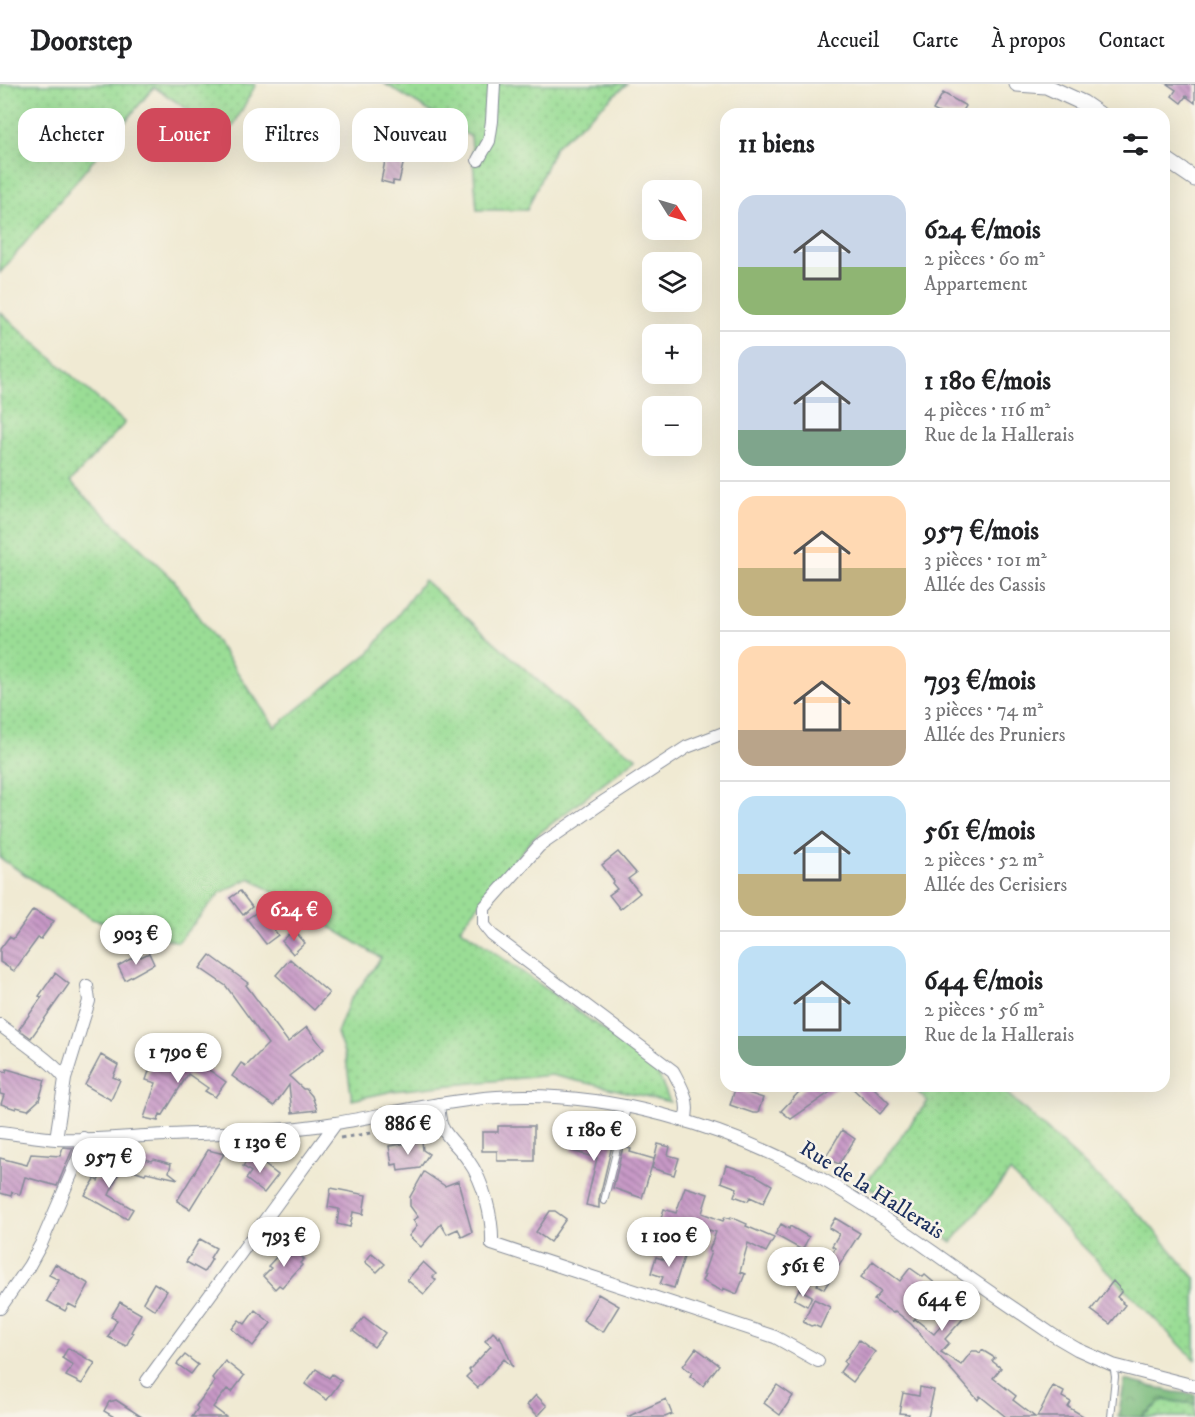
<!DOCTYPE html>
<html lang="fr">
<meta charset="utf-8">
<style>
:root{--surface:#fff;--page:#f2f2f2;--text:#202124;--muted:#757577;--line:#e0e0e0;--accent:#d1495b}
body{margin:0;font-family:"IM FELL DW Pica",serif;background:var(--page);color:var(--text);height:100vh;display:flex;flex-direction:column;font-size:22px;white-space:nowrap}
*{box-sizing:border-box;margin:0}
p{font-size:20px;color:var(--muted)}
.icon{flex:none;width:33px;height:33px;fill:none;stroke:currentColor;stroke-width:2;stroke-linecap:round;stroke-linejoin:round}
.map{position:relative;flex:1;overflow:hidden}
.side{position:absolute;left:720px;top:24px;width:450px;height:984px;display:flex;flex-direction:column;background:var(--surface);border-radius:18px;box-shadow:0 6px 24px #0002}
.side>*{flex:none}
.guide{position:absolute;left:18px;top:24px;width:570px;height:54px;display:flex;gap:12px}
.needle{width:39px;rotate:127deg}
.buttons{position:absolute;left:642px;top:96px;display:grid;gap:12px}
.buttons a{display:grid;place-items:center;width:60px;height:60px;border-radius:12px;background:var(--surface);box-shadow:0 6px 24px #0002;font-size:30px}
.price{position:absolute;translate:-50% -51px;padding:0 14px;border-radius:21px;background:#fff;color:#222;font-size:20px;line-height:39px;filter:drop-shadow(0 2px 3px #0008)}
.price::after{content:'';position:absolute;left:50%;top:36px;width:18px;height:14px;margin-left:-9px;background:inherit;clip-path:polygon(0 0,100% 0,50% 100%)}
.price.selected{background:var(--accent);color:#fff}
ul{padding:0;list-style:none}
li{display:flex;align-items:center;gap:18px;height:150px;padding:0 18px}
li+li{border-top:2px solid var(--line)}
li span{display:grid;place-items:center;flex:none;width:168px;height:120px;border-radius:18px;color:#555}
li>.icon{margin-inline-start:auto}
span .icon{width:72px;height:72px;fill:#fffc;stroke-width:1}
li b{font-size:26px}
h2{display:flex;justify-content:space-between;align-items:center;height:72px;padding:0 18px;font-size:26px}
.chip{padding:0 21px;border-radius:18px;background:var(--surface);box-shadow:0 6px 24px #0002;font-size:21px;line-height:54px}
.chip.selected{background:var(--accent);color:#fff}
header{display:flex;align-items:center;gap:36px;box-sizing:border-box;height:84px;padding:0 30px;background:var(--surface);border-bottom:2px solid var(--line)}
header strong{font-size:28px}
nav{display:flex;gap:33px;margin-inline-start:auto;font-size:21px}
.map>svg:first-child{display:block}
.grass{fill:url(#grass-dots);stroke:#5a867a;stroke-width:1.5}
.forest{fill:url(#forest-crowns);stroke:#4b766e;stroke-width:1.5}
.building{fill:url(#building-back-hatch);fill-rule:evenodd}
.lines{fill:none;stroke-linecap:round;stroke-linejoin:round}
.service-casing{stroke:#868c98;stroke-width:8}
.minor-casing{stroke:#868c98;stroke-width:14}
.tertiary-casing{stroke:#868c98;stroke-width:17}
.path{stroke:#868c98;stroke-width:3;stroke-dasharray:4.5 4.5;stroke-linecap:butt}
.service{stroke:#fff;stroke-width:6}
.minor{stroke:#fff;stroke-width:12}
.tertiary{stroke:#fff;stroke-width:15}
.labels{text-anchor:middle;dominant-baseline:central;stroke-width:5;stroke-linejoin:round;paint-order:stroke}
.street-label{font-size:22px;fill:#1b2f5e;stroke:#f7f3e8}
</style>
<header>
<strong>Doorstep</strong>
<nav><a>Accueil</a><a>Carte</a><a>À propos</a><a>Contact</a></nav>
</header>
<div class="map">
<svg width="1195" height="1333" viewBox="0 0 1195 1333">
<defs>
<pattern id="grass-dots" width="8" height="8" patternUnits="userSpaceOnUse" patternTransform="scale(1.5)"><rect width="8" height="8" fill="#9add95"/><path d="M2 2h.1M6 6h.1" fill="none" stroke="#84be83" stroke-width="1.8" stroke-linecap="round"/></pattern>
<pattern id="forest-crowns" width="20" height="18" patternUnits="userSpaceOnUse" patternTransform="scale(1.5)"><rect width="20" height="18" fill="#7bbc7e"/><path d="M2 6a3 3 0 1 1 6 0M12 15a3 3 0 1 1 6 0" fill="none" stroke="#64996a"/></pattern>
<pattern id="building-back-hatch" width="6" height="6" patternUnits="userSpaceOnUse" patternTransform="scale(1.5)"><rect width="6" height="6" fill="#c799c6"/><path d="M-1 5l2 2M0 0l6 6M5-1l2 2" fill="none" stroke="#a17da4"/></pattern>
</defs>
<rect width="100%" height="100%" fill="#f7f3e8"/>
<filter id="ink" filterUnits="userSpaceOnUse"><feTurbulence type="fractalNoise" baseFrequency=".0167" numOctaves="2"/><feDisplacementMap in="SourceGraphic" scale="12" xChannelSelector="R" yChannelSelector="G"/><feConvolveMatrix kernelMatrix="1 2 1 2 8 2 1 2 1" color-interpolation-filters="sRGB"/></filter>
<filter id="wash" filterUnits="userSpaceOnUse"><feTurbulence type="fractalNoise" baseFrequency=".008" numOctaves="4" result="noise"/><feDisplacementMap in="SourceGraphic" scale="24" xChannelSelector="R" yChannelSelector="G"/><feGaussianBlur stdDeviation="1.35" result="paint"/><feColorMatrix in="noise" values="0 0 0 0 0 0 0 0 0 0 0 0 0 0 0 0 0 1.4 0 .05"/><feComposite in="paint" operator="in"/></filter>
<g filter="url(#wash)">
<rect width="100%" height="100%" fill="#f0ead3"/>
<!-- grass -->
<path class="grass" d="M 0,0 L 256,0 L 228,52 L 154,3 L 0,189 Z
M 385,0 L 627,0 L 555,63 L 527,126 L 477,126 L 471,53 Z
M 0,228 L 125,339 L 70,398 L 174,496 L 275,643 L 370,568 L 424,496 L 585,638 L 637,674 L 533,754 L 460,844 L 655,982 L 670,1018 L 551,991 L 393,1007 L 352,1016 L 346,975 L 337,949 L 349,918 L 381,874 L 250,794 L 220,809 L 178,858 L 92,835 L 0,774 Z
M 910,1002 L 999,1002 L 1147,1138 L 1195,1194 L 1195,1276 L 1010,1088 L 952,1158 L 865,1100 L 928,1017 Z
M 1163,1316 L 1195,1320 L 1195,1333 L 1142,1333 Z"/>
<!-- forest -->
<path class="forest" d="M 1125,1296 L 1174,1308 L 1195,1310 L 1195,1320 L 1163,1316 L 1142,1333 L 1118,1333 Z"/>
<g id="blocks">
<!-- building -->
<path class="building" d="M 1167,0 L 1195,0 L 1195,19 L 1186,12 L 1181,19 L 1172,12 L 1176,6 Z
M 943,9 L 966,22 L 961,30 L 941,30 L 933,26 Z
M 386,72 L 404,76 L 399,98 L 393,97 L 393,100 L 381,97 Z
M 618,768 L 636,789 L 628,795 L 640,809 L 620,825 L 609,811 L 617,805 L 612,799 L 614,797 L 602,781 Z
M 240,807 L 252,823 L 243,831 L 230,814 Z
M 33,826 L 54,837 L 41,855 L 38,854 L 14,887 L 0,878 L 0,865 L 9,853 L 13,855 Z
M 260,826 L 278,851 L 266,860 L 247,835 Z
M 294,846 L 305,859 L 293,870 L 282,857 Z
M 149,869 L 154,880 L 125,896 L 118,882 L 139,870 L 141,873 Z
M 210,871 L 248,899 L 246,901 L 288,958 L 307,943 L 324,965 L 289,992 L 303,1005 L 306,1005 L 312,1012 L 317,1026 L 292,1029 L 289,1001 L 274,1022 L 232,992 L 241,979 L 246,982 L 268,960 L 226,902 L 200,884 Z
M 290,875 L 329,909 L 314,926 L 276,891 Z
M 55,889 L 69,900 L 31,954 L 19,945 L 42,913 L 39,912 Z
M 185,969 L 226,998 L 215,1013 L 205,1007 L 208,1004 L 188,990 L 163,1031 L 160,1030 L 158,1037 L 144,1034 L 156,999 L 146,996 L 152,978 L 170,987 Z
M 101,971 L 118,981 L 113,993 L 120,996 L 111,1016 L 85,1001 Z
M 7,985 L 45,996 L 39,1016 L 28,1026 L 16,1023 L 16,1025 L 1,1020 L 4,1011 L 0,1010 L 0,986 L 6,988 Z
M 808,1002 L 839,1002 L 791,1035 L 781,1027 L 798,1009 Z
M 850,1002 L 872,1002 L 889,1019 L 880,1030 Z
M 735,1005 L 763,1014 L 758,1029 L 753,1029 L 730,1021 Z
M 498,1042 L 534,1042 L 534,1077 L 497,1077 L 497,1067 L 482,1067 L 482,1048 L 498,1048 Z
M 842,1046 L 855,1055 L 839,1080 L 825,1074 Z
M 576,1048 L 613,1057 L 599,1116 L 599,1124 L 586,1121 L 597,1074 L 572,1067 Z
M 422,1057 L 423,1066 L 429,1070 L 420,1084 L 398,1087 L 397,1080 L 392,1081 L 389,1062 Z
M 658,1060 L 670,1063 L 668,1071 L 679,1074 L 674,1091 L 652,1084 Z
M 63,1063 L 73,1064 L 57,1102 L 25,1093 L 20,1110 L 12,1108 L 11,1112 L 0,1109 L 0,1074 L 27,1081 L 31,1070 L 60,1072 Z
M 623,1063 L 631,1065 L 630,1068 L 654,1075 L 642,1114 L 613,1104 Z
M 208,1066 L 224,1070 L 190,1125 L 177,1117 Z
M 252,1071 L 278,1091 L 264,1109 L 246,1095 L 251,1088 L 243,1082 Z
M 110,1072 L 124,1078 L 109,1111 L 133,1125 L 127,1135 L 85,1111 L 95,1095 L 98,1097 Z
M 134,1072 L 152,1077 L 154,1075 L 171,1080 L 169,1088 L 178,1095 L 146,1088 L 145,1090 L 130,1085 Z
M 726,1081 L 755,1091 L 772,1101 L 763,1119 L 750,1113 L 748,1117 L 734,1112 L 737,1104 L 721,1098 Z
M 424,1088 L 445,1102 L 458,1097 L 472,1148 L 462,1153 L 458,1145 L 447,1150 L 441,1140 L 421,1163 L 409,1152 L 417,1142 L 413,1136 L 418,1133 L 410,1122 L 410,1113 Z
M 685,1103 L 708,1110 L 702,1129 L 723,1137 L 725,1133 L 730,1135 L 731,1133 L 747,1140 L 746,1142 L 774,1154 L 766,1168 L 748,1159 L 740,1188 L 745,1190 L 737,1210 L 723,1204 L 722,1207 L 702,1197 L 705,1191 L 703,1191 L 711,1168 L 709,1167 L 716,1148 L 691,1141 L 690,1145 L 681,1142 L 679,1150 L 658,1144 L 664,1125 L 676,1129 Z
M 331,1104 L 366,1111 L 363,1130 L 353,1128 L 350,1143 L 337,1140 L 339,1125 L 328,1123 Z
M 550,1127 L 555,1127 L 566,1135 L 550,1158 L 536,1148 Z
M 835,1134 L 860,1149 L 824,1205 L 817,1201 L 835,1164 L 832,1162 L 839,1150 L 829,1144 Z
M 781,1140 L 789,1145 L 790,1142 L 809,1153 L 802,1166 L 775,1151 Z
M 200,1155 L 216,1164 L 210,1174 L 212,1175 L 204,1188 L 186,1178 Z
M 291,1162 L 304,1175 L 300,1179 L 302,1181 L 282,1203 L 279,1201 L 275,1205 L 263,1192 L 271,1184 L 268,1182 L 281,1168 L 284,1170 Z
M 668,1165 L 685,1170 L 674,1204 L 660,1200 L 663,1193 L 651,1189 L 656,1173 L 665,1176 Z
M 372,1169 L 385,1180 L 377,1188 L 365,1178 Z
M 873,1177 L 900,1197 L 910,1184 L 923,1193 L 925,1191 L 969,1228 L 945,1255 L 949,1259 L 941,1268 L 961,1281 L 972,1267 L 977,1267 L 980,1269 L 982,1266 L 995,1274 L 992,1277 L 1001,1284 L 993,1294 L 1016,1312 L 1013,1316 L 1035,1333 L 1006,1333 L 980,1312 L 978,1316 L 911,1240 L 895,1227 L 893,1229 L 874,1216 L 881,1208 L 861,1193 ZM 929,1217 L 948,1233 L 934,1250 L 915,1235 L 913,1237 Z
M 423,1178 L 436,1190 L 433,1193 L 436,1196 L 424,1210 L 407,1196 Z
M 55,1180 L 89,1200 L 76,1224 L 69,1220 L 65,1227 L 47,1217 L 59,1196 L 49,1191 Z
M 1113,1197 L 1122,1207 L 1117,1213 L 1123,1218 L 1122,1219 L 1125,1221 L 1110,1240 L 1091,1226 Z
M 154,1199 L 167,1207 L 155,1226 L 143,1218 Z
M 799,1205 L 812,1212 L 807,1222 L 794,1215 Z
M 598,1210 L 619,1222 L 603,1248 L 583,1236 Z
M 814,1215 L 830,1223 L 820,1244 L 814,1241 L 811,1242 L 803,1238 Z
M 120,1218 L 141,1230 L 131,1248 L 133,1249 L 126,1262 L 108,1253 L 117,1236 L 111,1233 Z
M 255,1226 L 271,1239 L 253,1262 L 232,1245 L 239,1236 L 245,1240 Z
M 364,1233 L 385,1249 L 374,1263 L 353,1247 Z
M 493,1248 L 499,1254 L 500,1252 L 513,1283 L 504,1275 L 478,1304 L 466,1293 L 471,1288 L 469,1286 L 491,1262 L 485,1257 Z
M 859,1256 L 875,1268 L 853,1298 L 840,1288 L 846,1280 L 844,1278 Z
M 68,1264 L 95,1279 L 82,1300 L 66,1292 L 73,1281 L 62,1274 Z
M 696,1264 L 719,1281 L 703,1302 L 690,1292 L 692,1289 L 683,1282 Z
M 185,1271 L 198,1281 L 191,1290 L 177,1280 Z
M 225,1277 L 244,1292 L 232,1308 L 227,1305 L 213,1323 L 226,1333 L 192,1333 L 198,1324 L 196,1322 L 215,1297 L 212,1294 Z
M 316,1285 L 329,1294 L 332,1290 L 341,1297 L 327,1316 L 305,1300 Z
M 777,1301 L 793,1312 L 780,1331 L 764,1319 Z
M 1053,1302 L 1064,1308 L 1062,1313 L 1071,1318 L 1068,1323 L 1085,1333 L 1037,1333 Z
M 920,1303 L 934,1306 L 928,1333 L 908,1333 L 909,1330 L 899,1329 L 903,1309 L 919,1312 Z
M 536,1311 L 547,1322 L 538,1332 L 527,1321 Z
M 666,1315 L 672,1330 L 665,1333 L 627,1333 Z
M 116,1316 L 142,1333 L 114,1333 L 104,1327 L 109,1318 Z"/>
</g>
</g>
<g filter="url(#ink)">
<use href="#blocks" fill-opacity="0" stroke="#868c98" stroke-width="1.5"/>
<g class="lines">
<!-- service casing -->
<g class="service-casing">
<path id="service" d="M 604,1117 L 627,1024
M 1111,1333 L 1115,1293 L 1113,1281"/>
</g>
<!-- minor casing -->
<g class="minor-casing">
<path id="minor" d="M 478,76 L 489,57 L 492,37 L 494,0
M 0,941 C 15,953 57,980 65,995 L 56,1055
M 65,995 L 89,917 L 87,902
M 438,1020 C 439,1027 439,1036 442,1043 C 448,1055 461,1065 468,1076 C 484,1098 493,1134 492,1160 L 775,1253 L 818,1277
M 685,1037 C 691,1018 682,1004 673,987 L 492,851 L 484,841 L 484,824 L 539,762 L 606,716 L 687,663 L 726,648
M 0,1048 C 18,1050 37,1053 56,1055 C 93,1057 131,1052 168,1051 C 224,1049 281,1048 336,1039 C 390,1030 443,1017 497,1013 C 606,1006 725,1041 820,1094 C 859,1116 896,1142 933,1168 C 972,1196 1013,1224 1053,1251 L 1077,1265 L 1113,1281 L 1195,1302
M 0,1224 L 29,1182 L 41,1160 L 80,1070 L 83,1054
M 147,1297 L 336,1039"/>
</g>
<!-- tertiary casing -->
<g class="tertiary-casing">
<path id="tertiary" d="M 1017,0 L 1046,2 L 1083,19 L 1099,30
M 1164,74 L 1195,95"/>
</g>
<!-- path -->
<path class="path" d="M 340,1054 L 372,1049 L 371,1046"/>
<!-- service -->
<use href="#service" class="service"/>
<!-- minor -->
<use href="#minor" class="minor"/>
<!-- tertiary -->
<use href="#tertiary" class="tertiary"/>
</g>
</g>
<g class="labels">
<!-- street labels -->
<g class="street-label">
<text transform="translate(872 1106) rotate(32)">Rue de la Hallerais</text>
</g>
</g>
</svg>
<div class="buttons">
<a><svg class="needle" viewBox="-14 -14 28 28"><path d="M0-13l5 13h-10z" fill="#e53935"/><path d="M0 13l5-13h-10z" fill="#757577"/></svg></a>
<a><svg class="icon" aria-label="layers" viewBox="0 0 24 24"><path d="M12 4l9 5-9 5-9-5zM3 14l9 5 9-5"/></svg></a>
<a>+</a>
<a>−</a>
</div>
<b class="price selected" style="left:294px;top:858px">624 €</b>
<b class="price" style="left:136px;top:882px">903 €</b>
<b class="price" style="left:178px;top:1000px">1 790 €</b>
<b class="price" style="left:408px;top:1072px">886 €</b>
<b class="price" style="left:594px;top:1078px">1 180 €</b>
<b class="price" style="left:260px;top:1090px">1 130 €</b>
<b class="price" style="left:109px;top:1105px">957 €</b>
<b class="price" style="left:284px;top:1184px">793 €</b>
<b class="price" style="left:669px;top:1184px">1 100 €</b>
<b class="price" style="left:803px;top:1214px">561 €</b>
<b class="price" style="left:942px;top:1248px">644 €</b>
<div class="guide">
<a class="chip">Acheter</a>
<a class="chip selected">Louer</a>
<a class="chip">Filtres</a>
<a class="chip">Nouveau</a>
</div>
<section class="side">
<h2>11 biens<svg class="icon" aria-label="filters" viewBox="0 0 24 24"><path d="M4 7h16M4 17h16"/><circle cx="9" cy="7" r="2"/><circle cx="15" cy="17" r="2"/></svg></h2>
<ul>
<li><span style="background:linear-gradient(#c9d6e8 60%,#8fb573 0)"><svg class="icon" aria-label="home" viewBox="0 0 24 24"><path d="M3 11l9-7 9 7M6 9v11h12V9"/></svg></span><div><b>624 €/mois</b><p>2 pièces · 60 m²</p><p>Appartement</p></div></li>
<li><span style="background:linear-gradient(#c9d6e8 70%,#7fa58c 0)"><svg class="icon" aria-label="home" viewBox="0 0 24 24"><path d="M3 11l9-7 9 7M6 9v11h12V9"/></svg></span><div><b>1 180 €/mois</b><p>4 pièces · 116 m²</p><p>Rue de la Hallerais</p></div></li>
<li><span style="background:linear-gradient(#ffd9b3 60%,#c2b280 0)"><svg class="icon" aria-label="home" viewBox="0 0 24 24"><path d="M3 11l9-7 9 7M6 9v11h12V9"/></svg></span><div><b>957 €/mois</b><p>3 pièces · 101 m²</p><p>Allée des Cassis</p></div></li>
<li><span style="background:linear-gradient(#ffd9b3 70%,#b9a48a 0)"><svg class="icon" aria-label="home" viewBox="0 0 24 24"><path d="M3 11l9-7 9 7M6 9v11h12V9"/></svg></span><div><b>793 €/mois</b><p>3 pièces · 74 m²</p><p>Allée des Pruniers</p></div></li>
<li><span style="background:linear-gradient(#bfe0f5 65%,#c2b280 0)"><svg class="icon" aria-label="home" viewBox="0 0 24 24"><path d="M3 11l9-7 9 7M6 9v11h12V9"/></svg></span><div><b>561 €/mois</b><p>2 pièces · 52 m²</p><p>Allée des Cerisiers</p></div></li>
<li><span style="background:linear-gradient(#bfe0f5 75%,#7fa58c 0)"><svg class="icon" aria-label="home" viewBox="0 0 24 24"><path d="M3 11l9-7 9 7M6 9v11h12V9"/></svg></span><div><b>644 €/mois</b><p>2 pièces · 56 m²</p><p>Rue de la Hallerais</p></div></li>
</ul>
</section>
</div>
